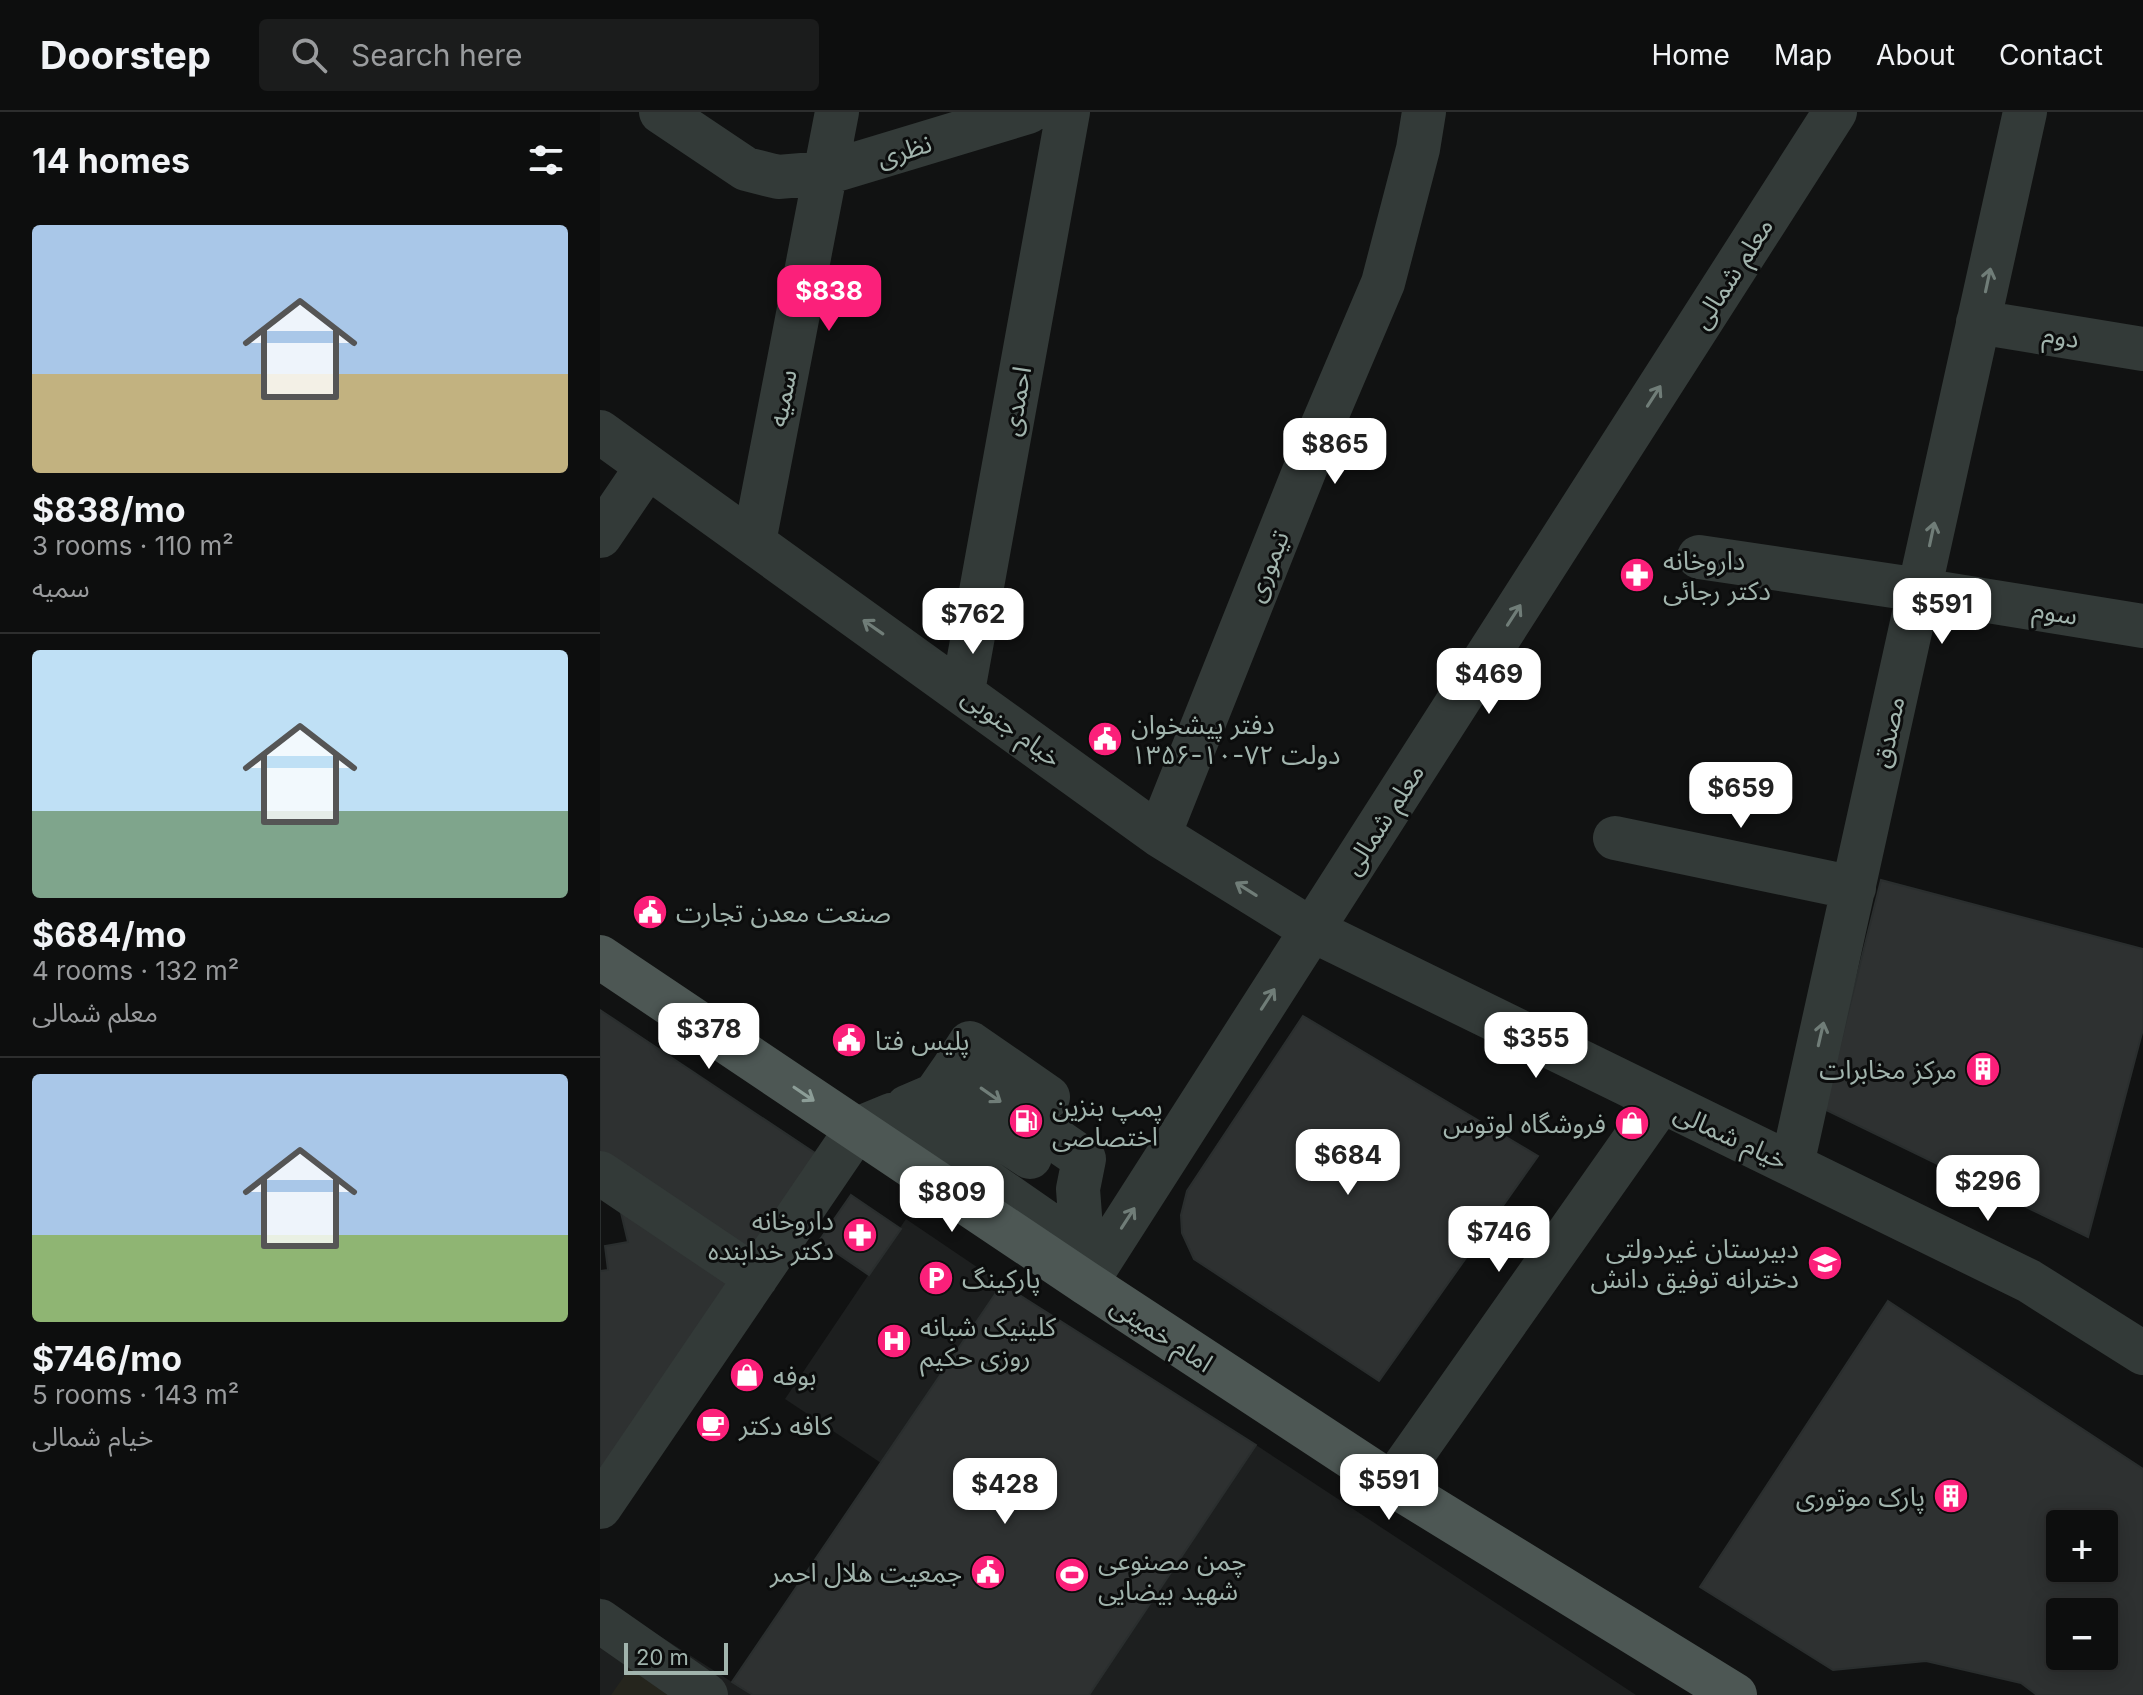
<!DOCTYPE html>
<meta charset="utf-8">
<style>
:root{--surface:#0d0e0e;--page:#1b1c1c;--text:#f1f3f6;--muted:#9a9c9e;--line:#2d2e2e;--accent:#fb207a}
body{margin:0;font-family:Inter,"Noto Sans Arabic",sans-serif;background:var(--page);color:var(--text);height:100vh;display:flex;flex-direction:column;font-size:30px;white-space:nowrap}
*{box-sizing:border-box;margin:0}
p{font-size:26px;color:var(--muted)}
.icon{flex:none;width:44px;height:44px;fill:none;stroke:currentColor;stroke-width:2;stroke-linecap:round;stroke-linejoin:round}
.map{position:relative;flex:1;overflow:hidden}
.side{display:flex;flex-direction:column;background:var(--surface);width:600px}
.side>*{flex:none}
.controls{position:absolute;left:1446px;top:1398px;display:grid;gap:16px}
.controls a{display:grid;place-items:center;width:72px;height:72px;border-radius:8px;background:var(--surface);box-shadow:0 4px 20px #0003,0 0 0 2px var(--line);font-size:40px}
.scale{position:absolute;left:24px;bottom:20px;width:104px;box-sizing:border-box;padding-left:8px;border:4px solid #a1b4ad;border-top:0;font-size:22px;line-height:28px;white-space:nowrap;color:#a1b4ad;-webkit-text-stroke:6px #0c0d0d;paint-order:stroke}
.price{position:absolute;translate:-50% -68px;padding:0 18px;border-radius:16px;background:#fff;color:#222;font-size:26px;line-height:52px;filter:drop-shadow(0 2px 4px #0008)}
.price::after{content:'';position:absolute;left:50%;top:48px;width:24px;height:18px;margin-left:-12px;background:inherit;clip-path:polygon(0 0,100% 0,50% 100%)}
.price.selected{background:var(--accent);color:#fff}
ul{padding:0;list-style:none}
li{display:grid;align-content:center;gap:16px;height:424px;padding:0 32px}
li+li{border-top:2px solid var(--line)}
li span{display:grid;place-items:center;height:248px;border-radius:8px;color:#555}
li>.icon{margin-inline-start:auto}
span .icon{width:144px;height:144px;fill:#fffc;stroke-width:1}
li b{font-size:34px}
h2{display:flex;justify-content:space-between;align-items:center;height:96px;padding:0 32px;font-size:34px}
header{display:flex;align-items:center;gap:48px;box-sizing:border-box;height:112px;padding:0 40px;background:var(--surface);border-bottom:2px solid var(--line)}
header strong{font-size:38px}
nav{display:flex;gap:44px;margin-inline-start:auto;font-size:28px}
.search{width:560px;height:72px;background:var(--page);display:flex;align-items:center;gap:20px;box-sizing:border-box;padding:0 28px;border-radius:8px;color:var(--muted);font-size:30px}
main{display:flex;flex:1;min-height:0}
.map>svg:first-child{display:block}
.built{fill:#1d1f1f}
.green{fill:#25251d}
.building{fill:#2e3131;stroke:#2a2e2e;stroke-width:2;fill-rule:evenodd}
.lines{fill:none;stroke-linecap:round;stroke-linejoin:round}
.minor{stroke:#333a38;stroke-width:44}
.major{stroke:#4d5754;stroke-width:44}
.oneway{stroke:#707d78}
.oneway2{stroke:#8c9d97}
.labels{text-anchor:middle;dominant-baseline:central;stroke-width:6;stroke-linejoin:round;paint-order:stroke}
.street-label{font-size:26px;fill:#a1b4ad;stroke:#0c0d0d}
.poi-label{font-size:26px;fill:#a1b4ad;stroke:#0c0d0d;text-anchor:start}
</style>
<header>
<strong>Doorstep</strong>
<div class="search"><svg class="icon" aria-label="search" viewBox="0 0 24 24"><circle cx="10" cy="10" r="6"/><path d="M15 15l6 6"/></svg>Search here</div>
<nav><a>Home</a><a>Map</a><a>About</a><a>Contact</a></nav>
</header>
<main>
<section class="side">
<h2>14 homes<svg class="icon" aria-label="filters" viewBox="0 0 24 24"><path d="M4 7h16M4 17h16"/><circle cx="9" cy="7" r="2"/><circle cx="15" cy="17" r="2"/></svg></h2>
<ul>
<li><span style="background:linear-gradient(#a9c7e8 60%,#c2b280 0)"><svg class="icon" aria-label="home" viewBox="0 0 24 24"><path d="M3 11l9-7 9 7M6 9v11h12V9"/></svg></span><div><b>$838/mo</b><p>3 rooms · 110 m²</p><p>سميه</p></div></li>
<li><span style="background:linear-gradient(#bfe0f5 65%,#7fa58c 0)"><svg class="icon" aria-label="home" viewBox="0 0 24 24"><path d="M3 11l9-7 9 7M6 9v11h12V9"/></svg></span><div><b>$684/mo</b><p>4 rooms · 132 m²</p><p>معلم شمالی</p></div></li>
<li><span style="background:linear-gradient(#a9c7e8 65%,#8fb573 0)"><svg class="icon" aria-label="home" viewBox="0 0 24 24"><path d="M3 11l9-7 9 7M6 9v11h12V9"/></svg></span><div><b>$746/mo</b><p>5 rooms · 143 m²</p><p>خیام شمالی</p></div></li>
</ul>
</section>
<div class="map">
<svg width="1543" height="1583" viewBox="0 0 1543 1583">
<rect width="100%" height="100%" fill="#111212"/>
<!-- built -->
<path class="built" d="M 306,1107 L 402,1172 L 281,1351 L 185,1287 Z
M 656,1333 L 1036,1583 L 488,1583 Z
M 0,1486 L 132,1570 L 153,1583 L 0,1583 Z"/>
<!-- green -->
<path class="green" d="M 30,1556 L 68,1583 L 11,1583 Z"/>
<!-- building -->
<path class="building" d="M 1281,768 L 1543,837 L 1543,917 L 1488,1125 L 1224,997 Z
M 0,898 L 218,1043 L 0,1371 Z
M 703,904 L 938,1044 L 779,1269 L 594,1147 L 582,1121 L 581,1103 L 587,1079 Z
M 251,1083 L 301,1117 L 269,1163 L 219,1129 Z
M 17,1084 L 28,1130 L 5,1134 L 8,1158 L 0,1159 L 0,1087 Z
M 402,1172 L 656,1333 L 489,1583 L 153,1583 L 132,1570 Z
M 1288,1189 L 1543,1357 L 1543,1583 L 1437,1583 L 1421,1571 L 1326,1549 L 1233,1558 L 1100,1475 ZM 1460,1412 L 1504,1412 L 1504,1456 L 1460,1456 ZM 1460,1500 L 1504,1500 L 1504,1544 L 1460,1544 Z"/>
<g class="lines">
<!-- minor -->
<path class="minor" d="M 61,0 L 146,57 L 178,65 L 226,61 L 428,0
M 1378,210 L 1543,237
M 0,320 L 559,723 L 712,818 L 1429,1169 L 1543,1241
M 0,424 L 47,355
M 154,430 L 237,0
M 1099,445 L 1320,478 L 1543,514
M 363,579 L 468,0
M 559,723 L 723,312 L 783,171 L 818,37 L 824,0
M 1015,726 L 1254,776
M 353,957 L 370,931 L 448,985
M 335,983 L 353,957 L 484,1047 L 478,1077 L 484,1157
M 307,995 L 335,983 L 430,1045
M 1192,1053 L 1425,0
M 0,1061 L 156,1166
M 486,1171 L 1235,0
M 792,1372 L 1060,991
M 0,1395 L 257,1017 L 291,1003 L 483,1136
M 0,1509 L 106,1583"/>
<!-- major -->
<path class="major" d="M 0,845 L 486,1171 L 792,1372 L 1135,1583"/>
</g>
<!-- one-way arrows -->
<defs><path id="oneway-shaft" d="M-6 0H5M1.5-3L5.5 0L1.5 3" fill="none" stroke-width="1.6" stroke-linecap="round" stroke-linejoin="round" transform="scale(2)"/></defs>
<g class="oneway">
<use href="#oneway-shaft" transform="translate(1388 168) rotate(-78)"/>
<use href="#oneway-shaft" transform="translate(1054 284) rotate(-57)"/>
<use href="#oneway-shaft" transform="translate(1332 422) rotate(-78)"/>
<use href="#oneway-shaft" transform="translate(914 503) rotate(-57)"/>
<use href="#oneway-shaft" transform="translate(273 515) rotate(-145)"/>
<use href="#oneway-shaft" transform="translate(646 777) rotate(-148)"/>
<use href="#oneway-shaft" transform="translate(668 887) rotate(-57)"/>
<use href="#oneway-shaft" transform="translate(1221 922) rotate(-77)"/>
<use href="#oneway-shaft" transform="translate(391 983) rotate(35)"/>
<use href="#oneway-shaft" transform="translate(528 1106) rotate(-57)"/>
</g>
<use class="oneway2" href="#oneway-shaft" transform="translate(204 982) rotate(34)"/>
<!-- icons -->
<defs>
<g id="pharmacy-disc" transform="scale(1.8)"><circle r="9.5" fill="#fb207a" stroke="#0c0d0d"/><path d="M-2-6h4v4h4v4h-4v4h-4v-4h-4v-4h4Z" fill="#fff"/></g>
<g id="civic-disc" transform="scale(1.8)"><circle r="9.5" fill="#fb207a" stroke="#0c0d0d"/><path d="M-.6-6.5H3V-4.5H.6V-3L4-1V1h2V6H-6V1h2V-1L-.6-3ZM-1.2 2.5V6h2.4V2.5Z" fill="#fff"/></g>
<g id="building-disc" transform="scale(1.8)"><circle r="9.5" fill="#fb207a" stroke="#0c0d0d"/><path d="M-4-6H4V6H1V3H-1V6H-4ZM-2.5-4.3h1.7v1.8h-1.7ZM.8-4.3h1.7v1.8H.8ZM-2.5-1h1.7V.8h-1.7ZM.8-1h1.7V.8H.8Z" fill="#fff"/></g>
<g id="fuel-disc" transform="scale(1.8)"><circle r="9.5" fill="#fb207a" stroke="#0c0d0d"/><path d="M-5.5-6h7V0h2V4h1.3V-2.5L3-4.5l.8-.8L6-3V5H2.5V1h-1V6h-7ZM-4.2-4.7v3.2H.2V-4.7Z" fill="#fff"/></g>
<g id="shop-disc" transform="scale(1.8)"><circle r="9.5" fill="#fb207a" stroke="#0c0d0d"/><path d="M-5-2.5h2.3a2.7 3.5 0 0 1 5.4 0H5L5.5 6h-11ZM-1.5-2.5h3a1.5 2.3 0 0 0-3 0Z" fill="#fff"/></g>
<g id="school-disc" transform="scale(1.8)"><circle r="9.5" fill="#fb207a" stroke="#0c0d0d"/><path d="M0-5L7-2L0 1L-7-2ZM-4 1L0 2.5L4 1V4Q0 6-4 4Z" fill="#fff"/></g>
<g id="parking-disc" transform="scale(1.8)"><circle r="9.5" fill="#fb207a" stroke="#0c0d0d"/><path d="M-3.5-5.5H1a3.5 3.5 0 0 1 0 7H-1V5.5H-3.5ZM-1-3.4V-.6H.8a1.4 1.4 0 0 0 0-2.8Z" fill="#fff"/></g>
<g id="hospital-disc" transform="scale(1.8)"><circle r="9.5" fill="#fb207a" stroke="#0c0d0d"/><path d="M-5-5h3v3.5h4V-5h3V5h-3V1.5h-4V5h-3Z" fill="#fff"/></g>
<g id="cafe-disc" transform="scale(1.8)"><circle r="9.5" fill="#fb207a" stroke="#0c0d0d"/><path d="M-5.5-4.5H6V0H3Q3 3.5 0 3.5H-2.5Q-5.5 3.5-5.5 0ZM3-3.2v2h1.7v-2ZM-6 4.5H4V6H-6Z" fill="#fff"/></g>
<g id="stadium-disc" transform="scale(1.8)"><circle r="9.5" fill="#fb207a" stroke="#0c0d0d"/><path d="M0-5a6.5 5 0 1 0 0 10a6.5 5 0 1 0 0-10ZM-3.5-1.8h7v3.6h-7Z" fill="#fff"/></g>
</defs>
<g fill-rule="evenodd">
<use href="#pharmacy-disc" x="1037" y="463"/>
<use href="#civic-disc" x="505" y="627"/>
<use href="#civic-disc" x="50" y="800"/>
<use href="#civic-disc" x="249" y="928"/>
<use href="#building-disc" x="1383" y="957"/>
<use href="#fuel-disc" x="426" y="1009"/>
<use href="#shop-disc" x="1032" y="1011"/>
<use href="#pharmacy-disc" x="260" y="1123"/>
<use href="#school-disc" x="1225" y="1151"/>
<use href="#parking-disc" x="336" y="1166"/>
<use href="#hospital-disc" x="294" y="1229"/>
<use href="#shop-disc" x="147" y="1263"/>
<use href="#cafe-disc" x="113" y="1313"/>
<use href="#building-disc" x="1351" y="1384"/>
<use href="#civic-disc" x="388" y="1460"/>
<use href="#stadium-disc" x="472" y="1463"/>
</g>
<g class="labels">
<!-- street labels -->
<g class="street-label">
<text transform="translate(304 38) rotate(-17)">نظری</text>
<text transform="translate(1132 161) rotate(-57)">معلم شمالی</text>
<text transform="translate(1461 224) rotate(9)">دوم</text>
<text transform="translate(182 286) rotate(-79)">سميه</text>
<text transform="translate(416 289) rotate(-80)">احمدی</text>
<text transform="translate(667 454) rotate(-68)">تیموری</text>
<text transform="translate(1455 500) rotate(9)">سوم</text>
<text transform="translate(412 615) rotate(36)">خیام جنوبی</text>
<text transform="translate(1288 620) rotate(-78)">مصدق</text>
<text transform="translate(783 707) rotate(-57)">معلم شمالی</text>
<text transform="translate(1131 1024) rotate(25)">خیام شمالی</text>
<text transform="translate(562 1222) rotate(33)">امام خمینی</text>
</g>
<!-- poi labels -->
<g class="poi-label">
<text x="1063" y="448">داروخانه<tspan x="1063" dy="30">دکتر رجائی</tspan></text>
<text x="531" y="612">دفتر پیشخوان<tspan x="531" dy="30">دولت ۷۲-۱۰-۱۳۵۶</tspan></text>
<text x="76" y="800">صنعت معدن تجارت</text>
<text x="275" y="928">پلیس فتا</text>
<text x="1357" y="957" text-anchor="end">مرکز مخابرات</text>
<text x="452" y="994">پمپ بنزین<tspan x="452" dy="30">اختصاصی</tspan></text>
<text x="1006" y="1011" text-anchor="end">فروشگاه لوتوس</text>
<text x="234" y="1108" text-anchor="end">داروخانه<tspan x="234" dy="30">دکتر خدابنده</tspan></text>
<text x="1199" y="1136" text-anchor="end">دبیرستان غیردولتی<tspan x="1199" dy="30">دخترانه توفیق دانش</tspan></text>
<text x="362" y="1166">پارکینگ</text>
<text x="320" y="1214">کلینیک شبانه<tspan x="320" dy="30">روزی حکیم</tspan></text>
<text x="173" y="1263">بوفه</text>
<text x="139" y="1313">کافه دکتر</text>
<text x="1325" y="1384" text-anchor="end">پارک موتوری</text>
<text x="498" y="1448">چمن مصنوعی<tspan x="498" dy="30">شهید بیضایی</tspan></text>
<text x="362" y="1460" text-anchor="end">جمعیت هلال احمر</text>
</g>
</g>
</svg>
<div class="controls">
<a>+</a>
<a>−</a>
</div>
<div class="scale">20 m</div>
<b class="price selected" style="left:229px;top:221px">$838</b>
<b class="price" style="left:735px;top:374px">$865</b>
<b class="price" style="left:1342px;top:534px">$591</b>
<b class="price" style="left:373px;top:544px">$762</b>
<b class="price" style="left:889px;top:604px">$469</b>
<b class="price" style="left:1141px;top:718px">$659</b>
<b class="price" style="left:109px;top:959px">$378</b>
<b class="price" style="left:936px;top:968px">$355</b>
<b class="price" style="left:748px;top:1085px">$684</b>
<b class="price" style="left:1388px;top:1111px">$296</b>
<b class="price" style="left:352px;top:1122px">$809</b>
<b class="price" style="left:899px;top:1162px">$746</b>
<b class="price" style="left:789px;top:1410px">$591</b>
<b class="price" style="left:405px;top:1414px">$428</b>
</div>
</main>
